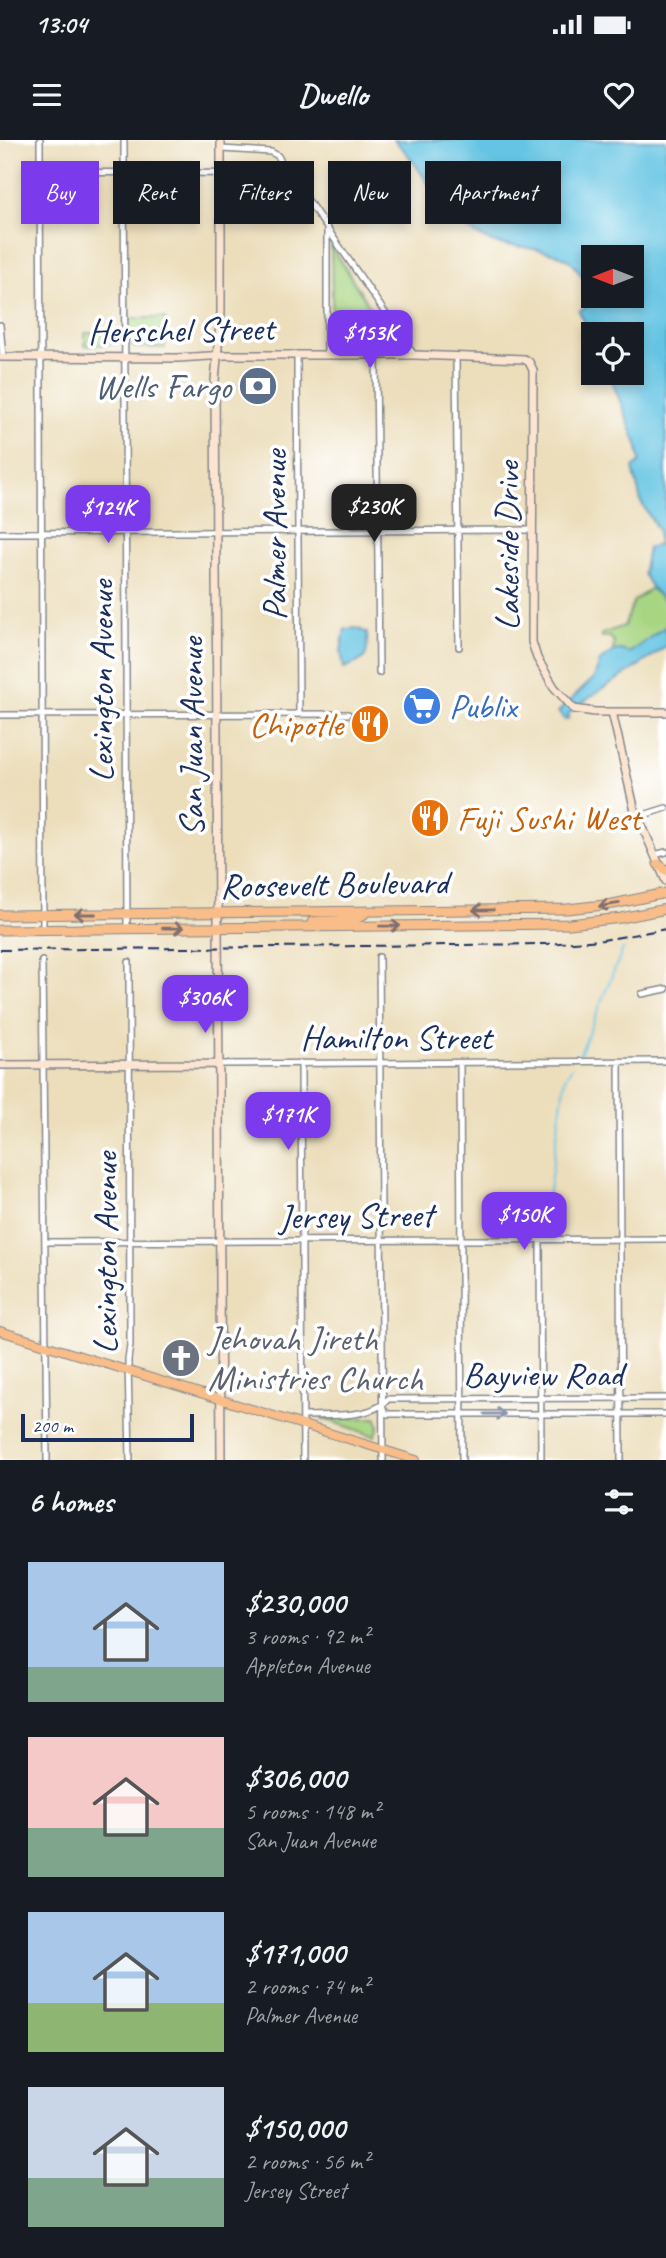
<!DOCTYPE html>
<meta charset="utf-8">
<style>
:root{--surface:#171b24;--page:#20242c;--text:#f1f3f6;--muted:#9ea1a6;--accent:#7c3aed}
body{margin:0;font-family:Caveat,sans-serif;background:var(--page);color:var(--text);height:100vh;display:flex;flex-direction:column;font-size:26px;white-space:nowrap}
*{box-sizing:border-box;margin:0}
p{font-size:23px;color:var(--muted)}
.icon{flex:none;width:38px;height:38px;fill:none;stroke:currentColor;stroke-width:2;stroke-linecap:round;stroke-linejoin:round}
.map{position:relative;height:1320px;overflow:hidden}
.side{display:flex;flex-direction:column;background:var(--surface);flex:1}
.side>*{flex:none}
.banner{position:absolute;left:21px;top:21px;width:625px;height:63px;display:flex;gap:14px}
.needle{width:46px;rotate:270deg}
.tools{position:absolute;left:581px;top:105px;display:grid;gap:14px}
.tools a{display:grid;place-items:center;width:63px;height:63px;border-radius:0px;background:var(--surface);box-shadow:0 4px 10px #0003;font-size:35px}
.scale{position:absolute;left:21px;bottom:18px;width:173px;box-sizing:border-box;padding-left:7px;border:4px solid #1b2f5e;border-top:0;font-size:19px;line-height:24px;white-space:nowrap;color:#1b2f5e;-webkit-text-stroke:5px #fff;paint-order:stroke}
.price{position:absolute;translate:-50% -60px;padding:0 16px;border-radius:14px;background:var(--accent);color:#fff;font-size:23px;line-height:46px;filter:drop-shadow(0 2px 4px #0008)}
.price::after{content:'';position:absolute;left:50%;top:42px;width:21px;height:16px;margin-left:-10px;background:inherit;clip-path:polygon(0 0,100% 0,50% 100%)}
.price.selected{background:#222;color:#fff}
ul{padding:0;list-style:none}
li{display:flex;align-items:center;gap:21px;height:175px;padding:0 28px}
li span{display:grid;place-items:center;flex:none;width:196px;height:140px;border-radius:0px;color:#555}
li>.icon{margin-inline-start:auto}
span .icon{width:84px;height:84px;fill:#fffc;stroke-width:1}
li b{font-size:30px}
h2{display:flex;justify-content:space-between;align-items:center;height:84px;padding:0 28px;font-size:30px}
.tag{padding:0 24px;border-radius:0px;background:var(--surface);box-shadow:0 4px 10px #0003;font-size:24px;line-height:63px}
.tag.selected{background:var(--accent);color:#fff}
.status{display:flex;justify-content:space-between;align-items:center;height:49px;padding:0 35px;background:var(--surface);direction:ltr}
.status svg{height:19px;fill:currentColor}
header{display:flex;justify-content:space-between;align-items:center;height:91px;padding:0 28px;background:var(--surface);font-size:32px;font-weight:700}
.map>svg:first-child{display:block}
.green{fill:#a7d582;stroke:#618270;stroke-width:2}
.water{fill:#65c4e3;stroke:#407aa0;stroke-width:2}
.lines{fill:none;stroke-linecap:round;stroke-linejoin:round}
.stream{stroke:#65c4e3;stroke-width:2}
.street-casing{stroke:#84868c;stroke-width:8}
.secondary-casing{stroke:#84868c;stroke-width:10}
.primary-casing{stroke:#84868c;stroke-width:10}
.highway-casing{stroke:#84868c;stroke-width:11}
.street{stroke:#fff;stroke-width:5}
.secondary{stroke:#fce5d0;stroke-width:7}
.primary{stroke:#f8bd89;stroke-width:8}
.highway{stroke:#f8bd89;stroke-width:9}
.rail{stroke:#1b2f5e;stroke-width:2;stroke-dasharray:10 5;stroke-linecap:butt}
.oneway{stroke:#7e6f71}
.oneway2{stroke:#8d97ae}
.labels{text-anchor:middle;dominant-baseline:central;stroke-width:7;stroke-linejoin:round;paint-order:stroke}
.street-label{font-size:35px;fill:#1b2f5e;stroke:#fff}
.service-label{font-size:35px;fill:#4e5e75;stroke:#fff;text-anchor:end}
.shop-label{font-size:35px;fill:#366cbe;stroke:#fff;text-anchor:start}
.food-label{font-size:35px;fill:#c56008;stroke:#fff;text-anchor:end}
.worship-label{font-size:35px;fill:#5b616d;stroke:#fff;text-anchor:start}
</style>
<div class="status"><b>13:04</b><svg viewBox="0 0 49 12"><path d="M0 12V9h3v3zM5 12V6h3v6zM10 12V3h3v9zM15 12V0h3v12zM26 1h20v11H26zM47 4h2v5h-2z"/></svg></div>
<header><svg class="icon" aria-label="menu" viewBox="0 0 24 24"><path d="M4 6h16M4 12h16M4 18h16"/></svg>Dwello<svg class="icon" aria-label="heart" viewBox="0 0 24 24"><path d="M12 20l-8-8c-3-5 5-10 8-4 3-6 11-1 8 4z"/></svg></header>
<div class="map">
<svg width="666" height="1320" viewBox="0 0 666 1320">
<rect width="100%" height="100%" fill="#fff"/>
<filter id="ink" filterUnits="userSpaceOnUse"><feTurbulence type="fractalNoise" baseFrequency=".0143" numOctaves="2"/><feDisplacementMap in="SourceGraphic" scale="14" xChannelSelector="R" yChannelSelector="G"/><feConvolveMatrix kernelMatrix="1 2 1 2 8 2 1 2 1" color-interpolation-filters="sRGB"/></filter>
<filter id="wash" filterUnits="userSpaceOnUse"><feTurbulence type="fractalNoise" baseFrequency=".00686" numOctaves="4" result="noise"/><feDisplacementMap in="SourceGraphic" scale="28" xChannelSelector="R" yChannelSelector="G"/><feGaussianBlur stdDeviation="1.57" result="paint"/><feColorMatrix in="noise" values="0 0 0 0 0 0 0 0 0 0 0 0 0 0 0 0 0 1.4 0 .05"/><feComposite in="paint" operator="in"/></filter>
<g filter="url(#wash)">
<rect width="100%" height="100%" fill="#ecdebb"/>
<!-- green -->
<path class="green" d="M 331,105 L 398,213 L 333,213 Z
M 129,178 L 165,178 L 165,208 L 135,208 L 129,203 Z
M 85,193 L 116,193 L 115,204 L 85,206 Z
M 651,448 L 666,463 L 666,486 L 629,513 L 621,510 L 613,511 L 614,502 L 610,497 L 602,497 L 601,494 L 624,486 L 634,461 Z
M 321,1278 L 377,1278 L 379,1287 L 375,1296 Z"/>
<!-- water -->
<path class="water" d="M 394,0 L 666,0 L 666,463 L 653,450 L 643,434 L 648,408 L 658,405 L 658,390 L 641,362 L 633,328 L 640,322 L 638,307 L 609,233 L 632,233 L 632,194 L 593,194 L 593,200 L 579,171 L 590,165 L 596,156 L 632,156 L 632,117 L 593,117 L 593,152 C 586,142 579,130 571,122 C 560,111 518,106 504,105 C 497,105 485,99 479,96 C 438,75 426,29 394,0 Z
M 666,486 L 666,506 C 635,531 600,548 569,573 L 568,579 L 565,580 L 558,572 L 594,538 L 600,521 L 613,511 L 621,510 L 629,513 Z
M 357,488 L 367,493 C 368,519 367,519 344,528 L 341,511 L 345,489 Z"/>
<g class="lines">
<!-- stream -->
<path class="stream" d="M 579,916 L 623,809
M 543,1094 L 565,938 L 572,927"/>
</g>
</g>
<g filter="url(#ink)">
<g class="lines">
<!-- street casing -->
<g class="street-casing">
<path id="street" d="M 40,0 L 43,789
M 124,0 L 127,789
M 221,9 L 271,12 L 278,16 L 289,37
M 40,32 L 279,34 L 289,37 L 296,43 L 414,215
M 0,185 L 3,217
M 297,215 L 299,574
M 327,215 L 327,91
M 376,216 L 379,533
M 456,217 L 459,507
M 0,393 L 533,390
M 0,575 L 348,574
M 637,677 L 666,668
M 654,715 L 666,712
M 379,817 L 383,1320
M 42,821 L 47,1320
M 129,822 L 130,1205 L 128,1220 L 130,1320
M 642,854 L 666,849
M 619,922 L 621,1320
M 301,923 L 303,1320
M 460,923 L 462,1320
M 219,924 L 666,921
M 540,1099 L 541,1320
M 46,1102 L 666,1099
M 382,1267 L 387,1274 L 666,1274
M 303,1276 C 327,1275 372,1279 388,1259 L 666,1258"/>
</g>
<!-- secondary casing -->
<g class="secondary-casing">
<path id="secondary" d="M 221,0 L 221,172 L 215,241 L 221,1320
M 0,217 L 178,218 L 225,215 L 414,215 L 524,219 L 529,222 L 533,230 L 532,502 L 537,518 L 554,547 L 574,569 L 595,572 L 666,572
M 612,572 L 634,667 L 666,741
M 0,925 L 219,924"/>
</g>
<!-- primary casing -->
<g class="primary-casing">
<path id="primary" d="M 0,1191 L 416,1320"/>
</g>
<!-- highway casing -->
<g class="highway-casing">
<path id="highway" d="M 658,724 L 666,730
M 0,775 L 567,769 L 613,764 L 666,753
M 312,782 C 328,779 357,785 367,771
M 0,790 L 570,784 L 621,778 L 666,769"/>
</g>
<!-- street -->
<use href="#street" class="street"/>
<!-- secondary -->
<use href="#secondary" class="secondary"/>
<!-- primary -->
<use href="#primary" class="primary"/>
<!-- highway -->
<use href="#highway" class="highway"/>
<!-- rail -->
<path class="rail" d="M 0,810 L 545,804 L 603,800 L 666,789"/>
</g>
<!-- one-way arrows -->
<defs><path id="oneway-shaft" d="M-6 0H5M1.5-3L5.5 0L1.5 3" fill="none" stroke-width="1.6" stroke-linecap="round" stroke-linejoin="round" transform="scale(1.75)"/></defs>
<g class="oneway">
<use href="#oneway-shaft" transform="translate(609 765) rotate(171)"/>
<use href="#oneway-shaft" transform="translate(483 770) rotate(179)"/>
<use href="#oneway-shaft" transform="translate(85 774) rotate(180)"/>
<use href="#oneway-shaft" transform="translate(390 786) rotate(-1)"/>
<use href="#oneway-shaft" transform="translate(173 788) rotate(-1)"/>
</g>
<use class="oneway2" href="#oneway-shaft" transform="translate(495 1274)"/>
</g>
<!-- icons -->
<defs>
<g id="bank-disc" transform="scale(2.0125)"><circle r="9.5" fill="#5c6f8a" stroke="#fff"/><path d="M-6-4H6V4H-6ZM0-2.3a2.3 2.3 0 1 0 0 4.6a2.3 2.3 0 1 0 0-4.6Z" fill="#fff"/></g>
<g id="supermarket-disc" transform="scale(2.0125)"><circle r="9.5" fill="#3f7fe0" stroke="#fff"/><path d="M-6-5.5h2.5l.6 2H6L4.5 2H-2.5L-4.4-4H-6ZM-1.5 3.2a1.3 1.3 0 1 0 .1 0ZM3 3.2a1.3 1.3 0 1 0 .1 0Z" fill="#fff"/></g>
<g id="restaurant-disc" transform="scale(2.0125)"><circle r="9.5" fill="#e8710a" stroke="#fff"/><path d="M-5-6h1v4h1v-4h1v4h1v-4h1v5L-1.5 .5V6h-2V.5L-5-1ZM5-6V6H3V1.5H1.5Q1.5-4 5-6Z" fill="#fff"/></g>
<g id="church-disc" transform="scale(2.0125)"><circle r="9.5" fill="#6b7280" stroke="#fff"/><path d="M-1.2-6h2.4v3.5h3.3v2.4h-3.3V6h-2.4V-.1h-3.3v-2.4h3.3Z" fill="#fff"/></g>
</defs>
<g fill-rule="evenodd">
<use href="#bank-disc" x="258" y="246"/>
<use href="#supermarket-disc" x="422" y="566"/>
<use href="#restaurant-disc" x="370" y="584"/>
<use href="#restaurant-disc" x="430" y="678"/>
<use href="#church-disc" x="181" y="1218"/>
</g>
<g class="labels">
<!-- street labels -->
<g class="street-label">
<text transform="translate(181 190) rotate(-1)">Herschel Street</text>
<text transform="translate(274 395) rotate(-90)">Palmer Avenue</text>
<text transform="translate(507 406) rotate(-90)">Lakeside Drive</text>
<text transform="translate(101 541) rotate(-90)">Lexington Avenue</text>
<text transform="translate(191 597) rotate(-90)">San Juan Avenue</text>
<text transform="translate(334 744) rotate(-1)">Roosevelt Boulevard</text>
<text x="396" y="897">Hamilton Street</text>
<text transform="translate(356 1076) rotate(-1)">Jersey Street</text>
<text transform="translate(105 1113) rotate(-90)">Lexington Avenue</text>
<text x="543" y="1234">Bayview Road</text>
</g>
<!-- service labels -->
<g class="service-label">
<text x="231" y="246">Wells Fargo</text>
</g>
<!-- shop labels -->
<g class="shop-label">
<text x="449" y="566">Publix</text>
</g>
<!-- food labels -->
<g class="food-label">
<text x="343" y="584">Chipotle</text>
<text x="457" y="678" text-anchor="start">Fuji Sushi West</text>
</g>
<!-- worship labels -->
<g class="worship-label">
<text x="208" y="1198">Jehovah Jireth<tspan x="208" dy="40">Ministries Church</tspan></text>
</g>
</g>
</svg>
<div class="tools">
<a><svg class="needle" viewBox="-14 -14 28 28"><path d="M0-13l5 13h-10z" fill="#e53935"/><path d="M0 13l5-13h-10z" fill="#9ea1a6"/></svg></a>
<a><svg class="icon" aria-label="locate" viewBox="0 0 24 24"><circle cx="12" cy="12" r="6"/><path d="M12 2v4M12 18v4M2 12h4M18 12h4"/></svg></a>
</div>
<div class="scale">200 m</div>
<b class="price" style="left:370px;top:230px">$153K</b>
<b class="price selected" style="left:374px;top:404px">$230K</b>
<b class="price" style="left:108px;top:405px">$124K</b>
<b class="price" style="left:205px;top:895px">$306K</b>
<b class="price" style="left:288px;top:1012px">$171K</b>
<b class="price" style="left:524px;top:1112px">$150K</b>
<div class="banner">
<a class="tag selected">Buy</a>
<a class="tag">Rent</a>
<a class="tag">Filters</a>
<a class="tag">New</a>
<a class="tag">Apartment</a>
</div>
</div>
<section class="side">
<h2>6 homes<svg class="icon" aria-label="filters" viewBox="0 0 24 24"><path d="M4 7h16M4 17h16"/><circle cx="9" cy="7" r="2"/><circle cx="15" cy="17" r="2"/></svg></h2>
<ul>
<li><span style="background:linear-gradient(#a9c7e8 75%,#7fa58c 0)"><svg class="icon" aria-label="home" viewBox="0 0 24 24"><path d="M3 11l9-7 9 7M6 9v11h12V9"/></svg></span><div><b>$230,000</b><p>3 rooms · 92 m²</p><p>Appleton Avenue</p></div></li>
<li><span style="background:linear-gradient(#f6c9c9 65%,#7fa58c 0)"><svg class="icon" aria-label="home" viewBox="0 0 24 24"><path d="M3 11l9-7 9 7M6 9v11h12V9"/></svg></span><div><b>$306,000</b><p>5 rooms · 148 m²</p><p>San Juan Avenue</p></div></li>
<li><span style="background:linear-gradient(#a9c7e8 65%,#8fb573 0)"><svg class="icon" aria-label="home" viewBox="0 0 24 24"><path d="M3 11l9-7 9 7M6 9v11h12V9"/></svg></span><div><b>$171,000</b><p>2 rooms · 74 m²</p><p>Palmer Avenue</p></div></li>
<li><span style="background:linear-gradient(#c9d6e8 65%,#7fa58c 0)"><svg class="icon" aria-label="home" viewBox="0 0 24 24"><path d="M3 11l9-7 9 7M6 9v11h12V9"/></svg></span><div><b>$150,000</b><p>2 rooms · 56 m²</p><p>Jersey Street</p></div></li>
</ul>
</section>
